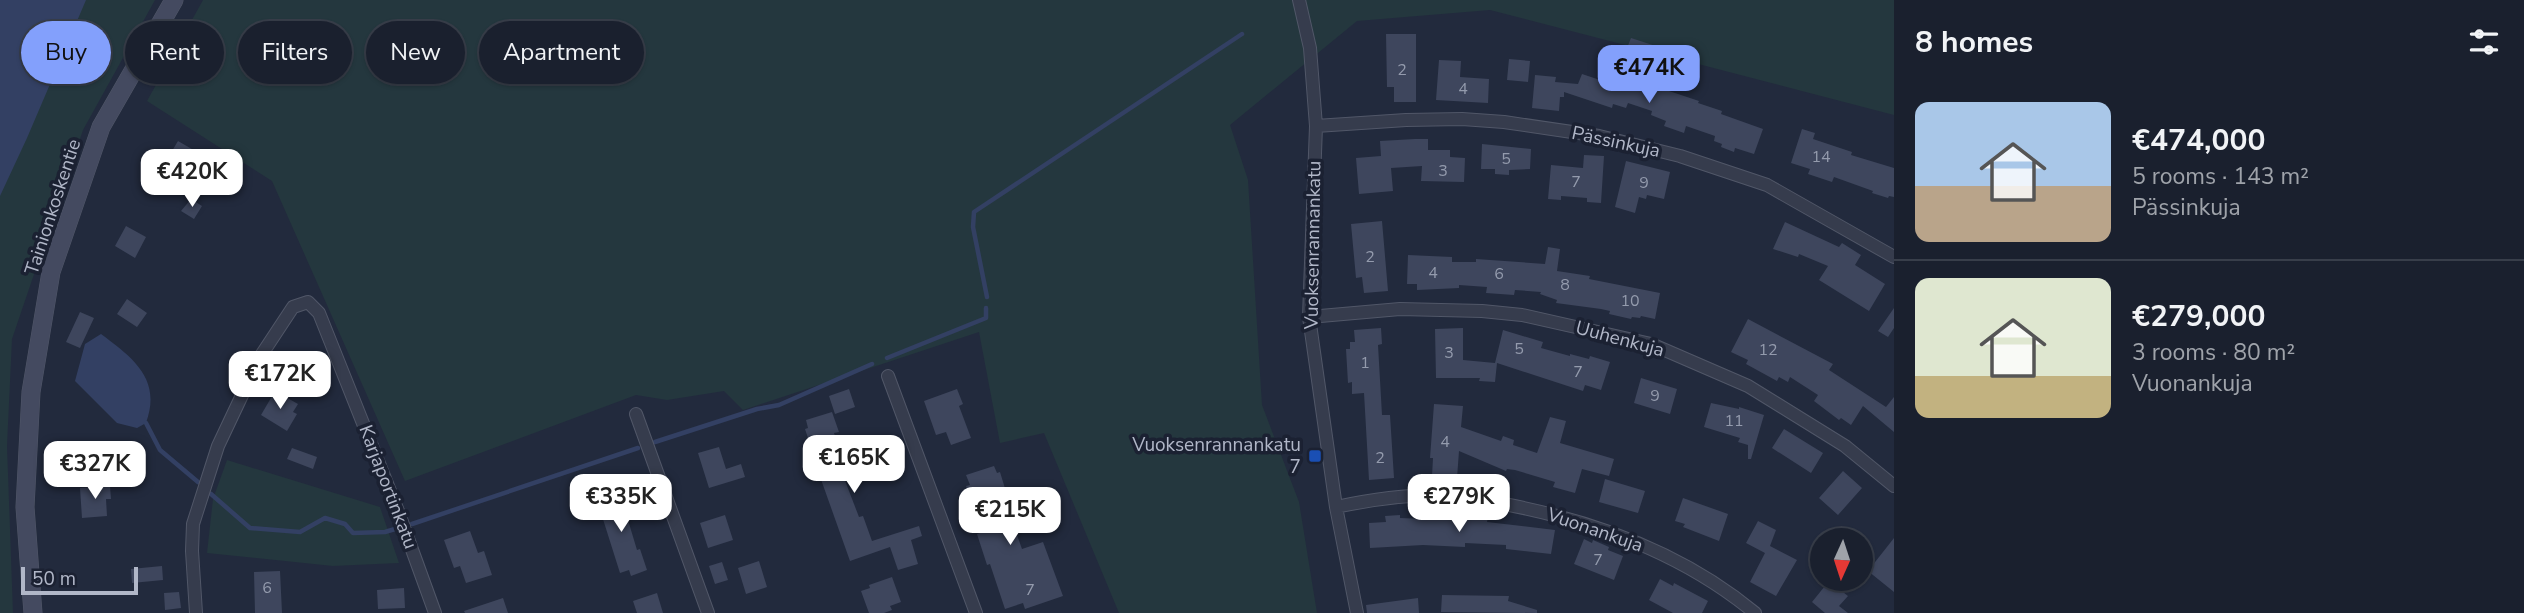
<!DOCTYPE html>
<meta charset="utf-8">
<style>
:root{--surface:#1a202e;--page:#232836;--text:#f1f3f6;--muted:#9fa3aa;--line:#383e4a;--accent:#83a0fc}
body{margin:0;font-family:"Nunito Sans",sans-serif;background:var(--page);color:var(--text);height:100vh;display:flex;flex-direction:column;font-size:26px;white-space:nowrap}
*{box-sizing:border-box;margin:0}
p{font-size:23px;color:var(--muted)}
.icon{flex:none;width:38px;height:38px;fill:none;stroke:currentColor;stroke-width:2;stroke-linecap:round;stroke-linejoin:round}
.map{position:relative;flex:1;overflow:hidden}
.sheet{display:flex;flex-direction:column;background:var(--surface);width:630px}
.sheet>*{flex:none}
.banner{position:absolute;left:21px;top:21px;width:665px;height:63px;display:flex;gap:14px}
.needle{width:46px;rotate:183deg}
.buttons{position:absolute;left:1810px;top:528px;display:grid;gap:14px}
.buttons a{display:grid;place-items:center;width:63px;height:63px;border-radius:50%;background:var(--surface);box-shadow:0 2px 5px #0004,0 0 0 2px var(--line);font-size:35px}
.scale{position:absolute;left:21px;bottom:18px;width:117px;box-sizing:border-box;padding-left:7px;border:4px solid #b1b7c8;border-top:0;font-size:19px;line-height:24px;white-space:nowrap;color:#b1b7c8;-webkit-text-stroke:5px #1b2132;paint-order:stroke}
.price{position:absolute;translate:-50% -60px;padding:0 16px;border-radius:14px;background:#fff;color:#222;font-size:23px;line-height:46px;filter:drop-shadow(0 2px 4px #0008)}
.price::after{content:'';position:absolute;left:50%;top:42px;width:21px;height:16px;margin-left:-10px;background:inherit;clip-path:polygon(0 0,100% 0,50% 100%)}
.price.active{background:var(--accent);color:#111}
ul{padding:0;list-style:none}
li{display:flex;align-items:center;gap:21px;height:175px;padding:0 21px}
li+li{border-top:2px solid var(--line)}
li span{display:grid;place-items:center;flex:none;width:196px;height:140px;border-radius:14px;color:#555}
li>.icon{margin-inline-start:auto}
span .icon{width:84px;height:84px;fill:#fffc;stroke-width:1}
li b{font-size:30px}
h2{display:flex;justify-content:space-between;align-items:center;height:84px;padding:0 21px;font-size:30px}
.pill{padding:0 24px;border-radius:32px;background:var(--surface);box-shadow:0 2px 5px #0004,0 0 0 2px var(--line);font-size:24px;line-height:63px}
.pill.active{background:var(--accent);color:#111}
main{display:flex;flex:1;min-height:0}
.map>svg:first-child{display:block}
.green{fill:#24373e}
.water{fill:#334063}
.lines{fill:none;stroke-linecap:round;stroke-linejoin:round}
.stream{stroke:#334063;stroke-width:4.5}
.building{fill:#3e465d}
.minor-casing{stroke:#515768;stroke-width:14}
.secondary-casing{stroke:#515768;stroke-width:19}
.minor{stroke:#363c4d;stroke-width:12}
.secondary{stroke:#444a60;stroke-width:18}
.transit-dot{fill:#1a4fb4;stroke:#1b2132;stroke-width:2.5}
.labels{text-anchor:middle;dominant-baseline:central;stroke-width:7;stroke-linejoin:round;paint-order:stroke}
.number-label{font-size:16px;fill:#949bad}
.street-label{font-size:19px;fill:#b1b7c8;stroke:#1b2132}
.poi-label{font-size:19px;fill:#b1b7c8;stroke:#1b2132;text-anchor:end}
</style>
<main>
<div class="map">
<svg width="1894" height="613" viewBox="0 0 1894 613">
<rect width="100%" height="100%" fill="#222a3d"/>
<!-- green -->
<path class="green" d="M 84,0 L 155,0 L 83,130 L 12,339 L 7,446 L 13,613 L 0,613 L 0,185 Z
M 203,0 L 1894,0 L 1894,115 L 1490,10 L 1357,21 L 1230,125 L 1248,180 L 1262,405 L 1299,502 L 1317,613 L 1119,613 L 1044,433 L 1000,443 L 979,332 L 743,410 L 724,391 L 667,400 L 636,395 L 405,481 L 272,181 L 147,101 Z
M 227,460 L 380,507 L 399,563 L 333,566 L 207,553 L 213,499 Z"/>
<!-- water -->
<path class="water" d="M 0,0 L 86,0 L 27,138 L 0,196 Z
M 101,334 C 133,358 162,379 146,423 L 137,428 L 117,423 L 75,381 L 85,344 Z"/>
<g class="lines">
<!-- stream -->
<path class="stream" d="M 987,297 L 973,227 L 974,212 L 1242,34
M 887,358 L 986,318 L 986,308
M 146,423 L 160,450 L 198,482
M 655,442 L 757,409 L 779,405 L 872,364
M 211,494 L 250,528 L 300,532 L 325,518 L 345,524 L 353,533 L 385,532 L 395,529
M 412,524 L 638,448"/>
</g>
<!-- building -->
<path class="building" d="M 1386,34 L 1416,34 L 1416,102 L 1394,102 L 1394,87 L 1387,87 Z
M 1631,38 L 1668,50 L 1664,61 L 1627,48 Z
M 1623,58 L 1641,64 L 1636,80 L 1699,101 L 1698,103 L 1722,111 L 1721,114 L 1763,129 L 1754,154 L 1735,148 L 1734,152 L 1721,147 L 1722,144 L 1714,141 L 1715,136 L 1686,126 L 1684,133 L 1664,126 L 1666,121 L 1651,115 L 1652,111 L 1628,103 L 1626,108 L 1613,104 L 1612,108 L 1564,92 L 1564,97 L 1560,97 L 1559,111 L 1532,108 L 1535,75 L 1556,77 L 1555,82 L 1578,84 L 1582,74 L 1600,80 L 1605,66 L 1619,71 Z
M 1509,59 L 1530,61 L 1528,82 L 1507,80 Z
M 1439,60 L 1461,61 L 1460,77 L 1489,79 L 1488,103 L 1436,100 Z
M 1802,129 L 1815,133 L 1813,139 L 1852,152 L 1851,155 L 1894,168 L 1894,197 L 1889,196 L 1888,198 L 1872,193 L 1873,191 L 1834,177 L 1832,182 L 1808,174 L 1810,169 L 1791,163 Z
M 1415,139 L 1428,139 L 1428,150 L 1450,150 L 1450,157 L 1465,158 L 1464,182 L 1421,181 L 1422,166 L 1391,168 L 1393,191 L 1359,194 L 1356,158 L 1381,156 L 1380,141 Z
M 178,141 L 197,152 L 185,173 L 166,161 Z
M 1482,144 L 1531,149 L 1530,169 L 1509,170 L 1509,175 L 1495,174 L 1495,169 L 1481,169 Z
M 1584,155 L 1604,156 L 1601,203 L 1587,202 L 1587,198 L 1561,196 L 1561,200 L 1548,199 L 1551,165 L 1583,168 Z
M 1626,161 L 1670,172 L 1664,199 L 1647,195 L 1646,199 L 1639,197 L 1635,213 L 1615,207 Z
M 191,199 L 202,206 L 194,219 L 181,211 Z
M 1382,221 L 1388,291 L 1364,293 L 1362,277 L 1356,278 L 1351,224 Z
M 1785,222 L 1839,247 L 1842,243 L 1861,255 L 1855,265 L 1885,284 L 1869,311 L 1819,280 L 1828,266 L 1799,254 L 1798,257 L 1773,249 Z
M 126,226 L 146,237 L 135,258 L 115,246 Z
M 1548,247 L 1560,249 L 1557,271 L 1590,276 L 1589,279 L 1660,293 L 1655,319 L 1641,316 L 1640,318 L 1632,317 L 1631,319 L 1609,314 L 1610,311 L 1601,309 L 1556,303 L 1557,300 L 1540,294 L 1541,292 L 1515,290 L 1514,295 L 1486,293 L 1487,287 L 1459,285 L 1459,288 L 1417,290 L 1417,284 L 1407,284 L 1408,255 L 1452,257 L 1452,262 L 1476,262 L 1476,259 L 1545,264 Z
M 127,299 L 147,313 L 137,327 L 117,314 Z
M 1894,308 L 1894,328 L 1888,337 L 1878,331 Z
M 80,312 L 94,318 L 80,348 L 66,342 Z
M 1748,319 L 1833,364 L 1829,370 L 1886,407 L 1894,397 L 1894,432 L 1863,406 L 1851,425 L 1841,418 L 1839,420 L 1814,401 L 1818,395 L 1790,377 L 1788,382 L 1779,377 L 1777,381 L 1746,364 L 1748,360 L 1731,352 Z
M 1381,328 L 1382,344 L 1378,345 L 1382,415 L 1390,415 L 1394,478 L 1369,480 L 1364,393 L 1352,394 L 1352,382 L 1348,383 L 1346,349 L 1350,349 L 1350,342 L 1355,342 L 1354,330 Z
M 1463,328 L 1463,360 L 1495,363 L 1503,330 L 1543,342 L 1541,348 L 1570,356 L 1570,354 L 1589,359 L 1590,356 L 1610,362 L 1601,390 L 1585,385 L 1583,391 L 1497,363 L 1495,382 L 1479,381 L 1480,378 L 1436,378 L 1435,329 Z
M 1641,378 L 1677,389 L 1670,414 L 1634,403 Z
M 849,389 L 855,407 L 835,414 L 829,396 Z
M 957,389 L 963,404 L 959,406 L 971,438 L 951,445 L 946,432 L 936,435 L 924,401 Z
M 275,391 L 298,404 L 293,412 L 297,414 L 287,431 L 261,415 Z
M 1711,403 L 1739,409 L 1739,407 L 1764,415 L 1751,459 L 1748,459 L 1748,445 L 1738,442 L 1740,438 L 1704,427 Z
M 1434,404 L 1463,406 L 1461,427 L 1501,441 L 1503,436 L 1514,440 L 1513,445 L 1537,453 L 1550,417 L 1566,421 L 1560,443 L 1614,459 L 1609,476 L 1582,469 L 1575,493 L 1553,487 L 1555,482 L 1515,470 L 1507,469 L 1506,471 L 1459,451 L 1457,478 L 1432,476 L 1433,458 L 1430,458 Z
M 832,412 L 839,432 L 834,433 L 842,457 L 876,445 L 882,465 L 844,478 L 859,517 L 863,516 L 872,541 L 919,526 L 922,536 L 911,540 L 918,564 L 898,570 L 890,547 L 850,561 L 818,471 L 823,469 L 815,442 L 810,444 L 805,429 L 808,428 L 806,420 Z
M 1784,429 L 1823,453 L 1811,473 L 1772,448 Z
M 719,447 L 726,469 L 741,464 L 745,477 L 709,488 L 698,453 Z
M 292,448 L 317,457 L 313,469 L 287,459 Z
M 994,466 L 997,473 L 1000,472 L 1007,495 L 1005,496 L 1008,510 L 1022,549 L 1043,542 L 1063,596 L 1025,609 L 1023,603 L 1005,609 L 990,564 L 987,565 L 977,534 L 986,531 L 977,506 L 974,508 L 966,486 L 970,485 L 966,475 Z
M 1843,471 L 1862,488 L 1838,515 L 1819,498 Z
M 1605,479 L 1645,491 L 1638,513 L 1599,502 Z
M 110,486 L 111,499 L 106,499 L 107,516 L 82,518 L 80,488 Z
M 619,490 L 637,550 L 640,549 L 647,570 L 631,576 L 629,570 L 620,573 L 596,497 Z
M 1683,498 L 1728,514 L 1719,541 L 1683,527 L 1685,524 L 1675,521 Z
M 725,515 L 733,540 L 708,548 L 700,523 Z
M 1400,515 L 1400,518 L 1451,520 L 1451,516 L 1488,517 L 1487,522 L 1555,530 L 1551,554 L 1506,549 L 1506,545 L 1465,543 L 1465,547 L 1423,545 L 1370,548 L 1369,523 L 1386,522 L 1385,516 Z
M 1758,521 L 1776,530 L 1770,546 L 1797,560 L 1776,596 L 1750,582 L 1765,553 L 1746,543 Z
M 470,531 L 478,553 L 484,551 L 492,575 L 466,583 L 460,566 L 454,568 L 444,540 Z
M 1894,538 L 1894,592 L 1868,571 Z
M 1584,539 L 1592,543 L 1593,540 L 1609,547 L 1608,550 L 1623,556 L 1614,580 L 1574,564 Z
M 759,561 L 767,587 L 746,594 L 738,568 Z
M 722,562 L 728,580 L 715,584 L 709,566 Z
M 162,566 L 163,580 L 132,583 L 131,569 Z
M 280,571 L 282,613 L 255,613 L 254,572 Z
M 892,577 L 901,602 L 890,606 L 892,610 L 884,613 L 869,613 L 861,591 L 870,588 L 869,585 Z
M 1660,579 L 1673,586 L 1674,583 L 1708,601 L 1702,613 L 1673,613 L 1649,600 Z
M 1829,581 L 1848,596 L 1839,606 L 1848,613 L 1825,613 L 1812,602 Z
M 404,588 L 405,608 L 378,609 L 377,590 Z
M 179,592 L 181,608 L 165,610 L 164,593 Z
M 657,593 L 663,613 L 637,613 L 633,601 Z
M 1442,595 L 1509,596 L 1508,601 L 1537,610 L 1537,613 L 1441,612 Z
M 503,598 L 508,613 L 465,613 L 464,611 Z
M 1418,598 L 1419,613 L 1367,613 L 1366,605 Z"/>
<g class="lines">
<!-- minor casing -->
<g class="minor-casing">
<path id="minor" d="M 1299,0 L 1310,48 L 1316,126 L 1309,317 L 1336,507 L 1357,613
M 1316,126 L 1406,120 L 1462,119 L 1504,122 L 1599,136 L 1680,156 L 1767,185 L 1894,257
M 1309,317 L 1400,309 L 1482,311 L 1522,315 L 1651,344 L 1748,386 L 1845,446 L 1894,486
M 888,376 L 976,613
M 636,414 L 708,613
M 1336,507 C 1369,500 1402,495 1436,495 C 1459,496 1481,500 1504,504 C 1594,521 1684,554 1755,613
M 196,613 L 192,551 L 193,524 L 218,446 L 260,357 L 293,307 L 308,302 L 319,313 L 398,511 L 435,613"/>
</g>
<!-- secondary casing -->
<g class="secondary-casing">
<path id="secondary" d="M 33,613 L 25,507 L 31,392 L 51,272 L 101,127 L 174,0"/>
</g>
<!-- minor -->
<use href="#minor" class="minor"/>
<!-- secondary -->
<use href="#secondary" class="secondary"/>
</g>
<!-- markers -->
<rect class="transit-dot" x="1308" y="449" width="14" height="14" rx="3.5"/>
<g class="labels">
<!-- number labels -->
<g class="number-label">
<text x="1402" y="70">2</text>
<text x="1463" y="89">4</text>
<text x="1821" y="157">14</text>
<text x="1506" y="159">5</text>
<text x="1443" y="171">3</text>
<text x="1576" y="182">7</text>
<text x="1644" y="183">9</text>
<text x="1370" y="257">2</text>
<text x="1433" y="273">4</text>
<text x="1499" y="274">6</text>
<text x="1565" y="285">8</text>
<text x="1630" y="301">10</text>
<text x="1519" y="349">5</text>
<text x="1768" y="350">12</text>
<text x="1449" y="353">3</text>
<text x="1365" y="363">1</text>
<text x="1578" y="372">7</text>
<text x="1655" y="396">9</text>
<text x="1734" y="421">11</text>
<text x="1445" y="442">4</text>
<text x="1380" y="458">2</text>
<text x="1598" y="560">7</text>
<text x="267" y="588">6</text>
<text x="1030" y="590">7</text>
</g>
<!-- street labels -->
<g class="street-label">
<text transform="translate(1616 142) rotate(12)">Pässinkuja</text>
<text transform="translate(53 207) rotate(-72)">Tainionkoskentie</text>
<text transform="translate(1313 245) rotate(-89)">Vuoksenrannankatu</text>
<text transform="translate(1620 339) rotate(15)">Uuhenkuja</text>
<text transform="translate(388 487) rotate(69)">Karjaportinkatu</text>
<text transform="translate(1595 530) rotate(19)">Vuonankuja</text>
</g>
<!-- poi labels -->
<g class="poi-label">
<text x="1301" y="445">Vuoksenrannankatu<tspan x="1301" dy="22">7</tspan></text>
</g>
</g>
</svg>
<div class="buttons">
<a><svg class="needle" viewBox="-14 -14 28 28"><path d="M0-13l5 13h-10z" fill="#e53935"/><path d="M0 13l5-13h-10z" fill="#9fa3aa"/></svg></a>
</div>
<div class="scale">50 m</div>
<b class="price active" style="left:1649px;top:105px">€474K</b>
<b class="price" style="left:192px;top:209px">€420K</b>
<b class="price" style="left:280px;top:411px">€172K</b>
<b class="price" style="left:854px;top:495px">€165K</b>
<b class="price" style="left:95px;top:501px">€327K</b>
<b class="price" style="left:621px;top:534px">€335K</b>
<b class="price" style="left:1459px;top:534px">€279K</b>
<b class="price" style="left:1010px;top:547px">€215K</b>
<div class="banner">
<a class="pill active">Buy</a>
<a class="pill">Rent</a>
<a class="pill">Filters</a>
<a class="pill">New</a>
<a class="pill">Apartment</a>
</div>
</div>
<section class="sheet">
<h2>8 homes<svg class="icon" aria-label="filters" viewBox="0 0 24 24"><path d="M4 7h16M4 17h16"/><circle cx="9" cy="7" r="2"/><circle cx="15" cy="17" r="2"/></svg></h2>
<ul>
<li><span style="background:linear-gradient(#a9c7e8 60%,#b9a48a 0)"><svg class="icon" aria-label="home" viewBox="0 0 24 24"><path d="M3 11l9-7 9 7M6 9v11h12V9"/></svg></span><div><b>€474,000</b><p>5 rooms · 143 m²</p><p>Pässinkuja</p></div></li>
<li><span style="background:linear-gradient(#dfe7d0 70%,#c2b280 0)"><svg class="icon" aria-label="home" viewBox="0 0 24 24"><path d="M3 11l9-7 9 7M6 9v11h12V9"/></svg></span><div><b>€279,000</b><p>3 rooms · 80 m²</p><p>Vuonankuja</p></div></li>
</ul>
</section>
</main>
